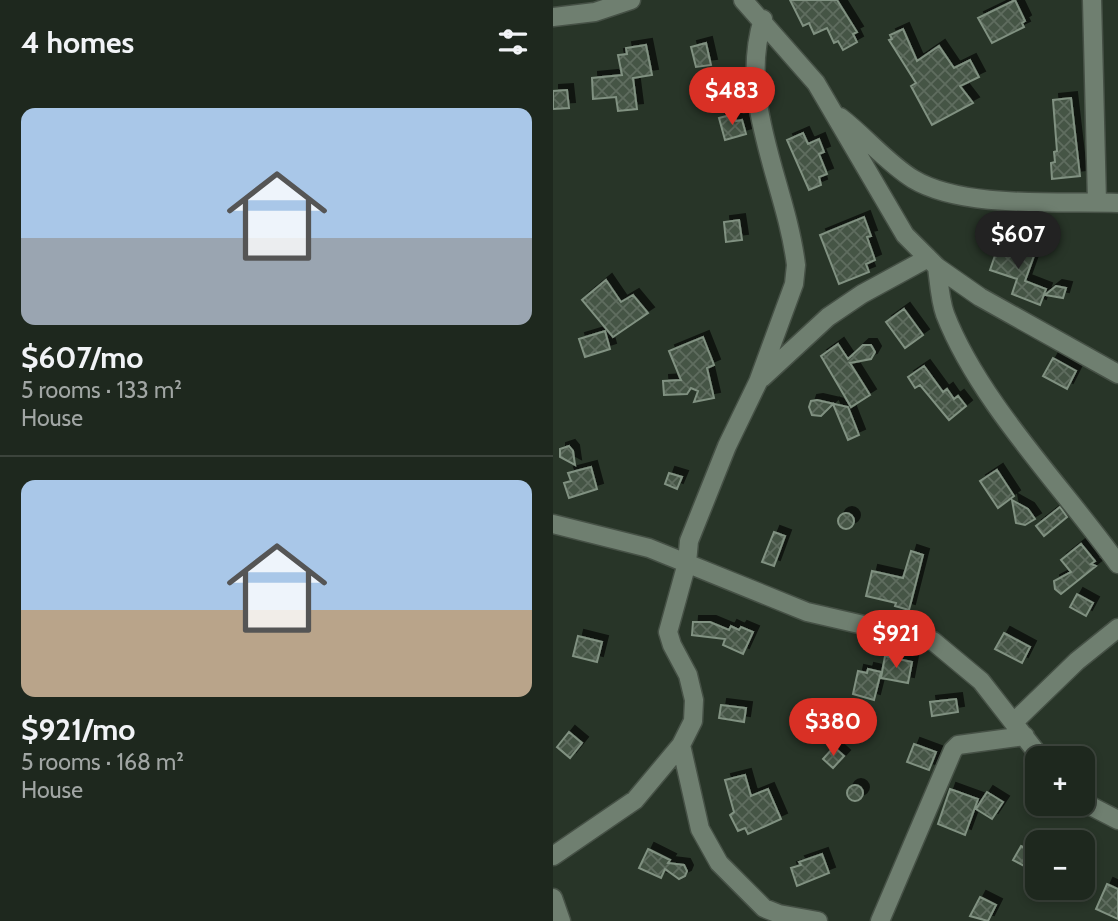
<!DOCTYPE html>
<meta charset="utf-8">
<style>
:root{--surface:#1e281e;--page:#263027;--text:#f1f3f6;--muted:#a1a6a4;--line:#3c443c;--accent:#d93025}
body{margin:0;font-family:Cabin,sans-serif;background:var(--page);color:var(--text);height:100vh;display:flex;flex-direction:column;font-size:26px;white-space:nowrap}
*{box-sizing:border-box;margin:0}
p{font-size:23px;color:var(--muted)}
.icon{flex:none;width:38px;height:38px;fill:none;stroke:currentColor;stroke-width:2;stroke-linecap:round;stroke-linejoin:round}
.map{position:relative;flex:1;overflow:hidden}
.side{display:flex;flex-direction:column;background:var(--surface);width:553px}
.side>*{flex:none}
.fabs{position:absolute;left:472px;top:746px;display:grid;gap:14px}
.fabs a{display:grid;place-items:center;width:70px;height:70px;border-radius:14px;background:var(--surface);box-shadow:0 4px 10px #0003,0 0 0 2px var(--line);font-size:35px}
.price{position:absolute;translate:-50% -60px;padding:0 16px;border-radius:24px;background:var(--accent);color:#fff;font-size:23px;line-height:46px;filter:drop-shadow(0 2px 4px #0008)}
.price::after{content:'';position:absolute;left:50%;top:42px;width:21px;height:16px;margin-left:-10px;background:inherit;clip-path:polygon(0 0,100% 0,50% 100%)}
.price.selected{background:#222;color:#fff}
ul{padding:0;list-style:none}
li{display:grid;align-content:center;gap:14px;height:371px;padding:0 21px}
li+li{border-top:2px solid var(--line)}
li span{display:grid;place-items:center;height:217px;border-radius:14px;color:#555}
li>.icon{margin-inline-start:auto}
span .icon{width:126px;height:126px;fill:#fffc;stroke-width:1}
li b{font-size:30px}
h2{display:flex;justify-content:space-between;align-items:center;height:84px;padding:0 21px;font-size:30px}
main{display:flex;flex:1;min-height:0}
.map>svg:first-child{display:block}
.building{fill:url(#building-cross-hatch);stroke:#809181;stroke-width:2;filter:url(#shadow)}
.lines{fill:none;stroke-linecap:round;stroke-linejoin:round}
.minor-casing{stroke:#465146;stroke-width:21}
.minor{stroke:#6f7f70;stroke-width:18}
</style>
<main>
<section class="side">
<h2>4 homes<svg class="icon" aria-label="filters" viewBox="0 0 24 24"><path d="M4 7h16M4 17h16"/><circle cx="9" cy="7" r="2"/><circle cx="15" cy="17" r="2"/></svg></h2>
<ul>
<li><span style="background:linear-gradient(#a9c7e8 60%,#9aa5b1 0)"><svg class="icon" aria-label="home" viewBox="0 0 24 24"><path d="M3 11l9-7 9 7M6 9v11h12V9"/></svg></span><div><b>$607/mo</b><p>5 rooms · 133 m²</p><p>House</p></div></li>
<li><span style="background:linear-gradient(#a9c7e8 60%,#b9a48a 0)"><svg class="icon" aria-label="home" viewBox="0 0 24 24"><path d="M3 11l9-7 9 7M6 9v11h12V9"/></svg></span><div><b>$921/mo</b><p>5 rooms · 168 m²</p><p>House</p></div></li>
</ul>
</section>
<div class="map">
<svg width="565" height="921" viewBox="0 0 565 921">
<defs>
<pattern id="building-cross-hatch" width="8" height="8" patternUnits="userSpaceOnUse" patternTransform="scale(1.75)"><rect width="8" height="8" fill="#455445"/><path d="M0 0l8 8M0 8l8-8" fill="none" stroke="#5f6d5f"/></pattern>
<filter id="shadow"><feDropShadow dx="6" dy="-6" stdDeviation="0" flood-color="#0009"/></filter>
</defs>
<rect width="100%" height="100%" fill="#283528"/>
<!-- building -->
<path class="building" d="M 237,0 L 284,0 L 304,32 L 300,34 L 304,42 L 290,50 L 285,41 L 281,43 L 274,28 L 261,34 L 256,23 L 250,26 Z
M 462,0 L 472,21 L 469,23 L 471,27 L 439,43 L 425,18 Z
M 350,29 L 364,61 L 386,46 L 401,68 L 417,60 L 426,77 L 407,86 L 420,103 L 379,125 L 358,86 L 363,83 L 336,40 L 339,39 L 337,35 Z
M 153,43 L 158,65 L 143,67 L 138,47 Z
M 93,45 L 99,75 L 80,78 L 84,109 L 65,111 L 63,97 L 40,99 L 39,78 L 69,75 L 65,55 L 74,54 L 73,48 Z
M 14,90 L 16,108 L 0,109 L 0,91 Z
M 518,98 L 527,176 L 499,179 L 498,163 L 502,162 L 501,152 L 504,151 L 500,100 Z
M 181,114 L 183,121 L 189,120 L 193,134 L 172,140 L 166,118 Z
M 250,133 L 255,144 L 266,139 L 271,152 L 266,154 L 274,174 L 266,177 L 268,185 L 256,190 L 234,140 Z
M 311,217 L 318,236 L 314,237 L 322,260 L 313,264 L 316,272 L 286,284 L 267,235 Z
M 186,220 L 189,240 L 173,242 L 171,222 Z
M 447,241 L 482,253 L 472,281 L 493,289 L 487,305 L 459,294 L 464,279 L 437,270 Z
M 53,280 L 68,302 L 80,295 L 95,313 L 60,337 L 29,300 Z
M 503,286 L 513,288 L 510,298 L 492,295 Z
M 351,309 L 370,335 L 352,348 L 333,322 Z
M 52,331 L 57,349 L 32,357 L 26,339 Z
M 150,337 L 161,365 L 154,368 L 161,398 L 141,402 L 145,391 L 138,388 L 134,394 L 111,395 L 110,381 L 128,380 L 116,351 Z
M 285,344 L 295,359 L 310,345 L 318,345 L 322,352 L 318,359 L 297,363 L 317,395 L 298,407 L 268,356 Z
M 500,358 L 523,371 L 514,389 L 490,376 Z
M 371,366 L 390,392 L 394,389 L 401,399 L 405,396 L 413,406 L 396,420 L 367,385 L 362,388 L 355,377 Z
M 264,400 L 295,407 L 306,435 L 295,440 L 280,404 L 268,416 L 259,415 L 256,407 L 258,401 Z
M 16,446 L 20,451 L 22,465 L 7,457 L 7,449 Z
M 38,467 L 44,489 L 16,498 L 11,483 L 18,481 L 15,473 Z
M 444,470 L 461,496 L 445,508 L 427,481 Z
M 116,473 L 129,477 L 124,489 L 112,484 Z
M 459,500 L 475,509 L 482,519 L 472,525 L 463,523 Z
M 507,507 L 514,517 L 491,536 L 483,526 Z
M285 521a8 8 0 1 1 16 0a8 8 0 1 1-16 0Z
M 221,532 L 232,536 L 221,566 L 209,562 Z
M 528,544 L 542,561 L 538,564 L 543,566 L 508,594 L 502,589 L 501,581 L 518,572 L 508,560 Z
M 358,551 L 370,555 L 356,610 L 342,606 L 343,603 L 313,596 L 319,571 L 350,578 Z
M 524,594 L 540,603 L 533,616 L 517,607 Z
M 140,622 L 157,622 L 176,630 L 178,626 L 186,630 L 188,627 L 200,632 L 190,654 L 170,645 L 172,639 L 139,635 Z
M 451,633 L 477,647 L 469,663 L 442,649 Z
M 25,636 L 49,642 L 44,662 L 20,656 Z
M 332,656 L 359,662 L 355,683 L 328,678 Z
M 315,669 L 328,672 L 321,700 L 300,694 L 305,671 L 314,673 Z
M 403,699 L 405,712 L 379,716 L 377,702 Z
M 168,705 L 193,708 L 191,722 L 166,718 Z
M 16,732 L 29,743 L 17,758 L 4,747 Z
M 361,744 L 383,752 L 376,770 L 354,762 Z
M 281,747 L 291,756 L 280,768 L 270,759 Z
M 192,775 L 198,796 L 215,789 L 228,819 L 195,834 L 192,828 L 185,831 L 177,815 L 181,812 L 172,780 Z
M294 793a8 8 0 1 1 16 0a8 8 0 1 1-16 0Z
M 397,789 L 425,799 L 412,835 L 385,824 Z
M 434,792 L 450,802 L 439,819 L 423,809 Z
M 468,846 L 481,853 L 473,867 L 460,860 Z
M 95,849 L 117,860 L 115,863 L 131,865 L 134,871 L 132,876 L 126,879 L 112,869 L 108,878 L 86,868 Z
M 269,854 L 276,873 L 244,886 L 238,868 L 248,865 L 246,862 Z
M 554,884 L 565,889 L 565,919 L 543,909 Z
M 427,897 L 443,905 L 435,921 L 417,916 Z"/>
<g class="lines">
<!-- minor casing -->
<g class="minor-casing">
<path id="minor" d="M 190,0 L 263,83 L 352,235 L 384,267 L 427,297 L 565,374
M 539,0 L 544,202
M 0,17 L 42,12 L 78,0
M 287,117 C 312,136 334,163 360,179 C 410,209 506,201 565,203
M 384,267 C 386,282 387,300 392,314 C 426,402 510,487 565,564
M 209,378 L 275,317 L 309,294 L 375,258
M 0,524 L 96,548 L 254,612 L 380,641 L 428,681 L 488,758
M 462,721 L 524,661 L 565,628
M 128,745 L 147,829 L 166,863 L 211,908 L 226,914 L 265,921
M 530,802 L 565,820
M 0,856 L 82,800 L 128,745 L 140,721 L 141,700 L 135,675 L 119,645 L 115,632 L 134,563 L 136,541 L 174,446 L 205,382 L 241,284 L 243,265 C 233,183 184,103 210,19
M 0,898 L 8,921
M 327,921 L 400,750 L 405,745 L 472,736"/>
</g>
<!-- minor -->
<use href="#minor" class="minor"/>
</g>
</svg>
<div class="fabs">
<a>+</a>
<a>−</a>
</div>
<b class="price" style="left:179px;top:127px">$483</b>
<b class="price selected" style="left:465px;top:271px">$607</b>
<b class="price" style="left:343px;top:670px">$921</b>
<b class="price" style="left:280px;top:758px">$380</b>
</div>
</main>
